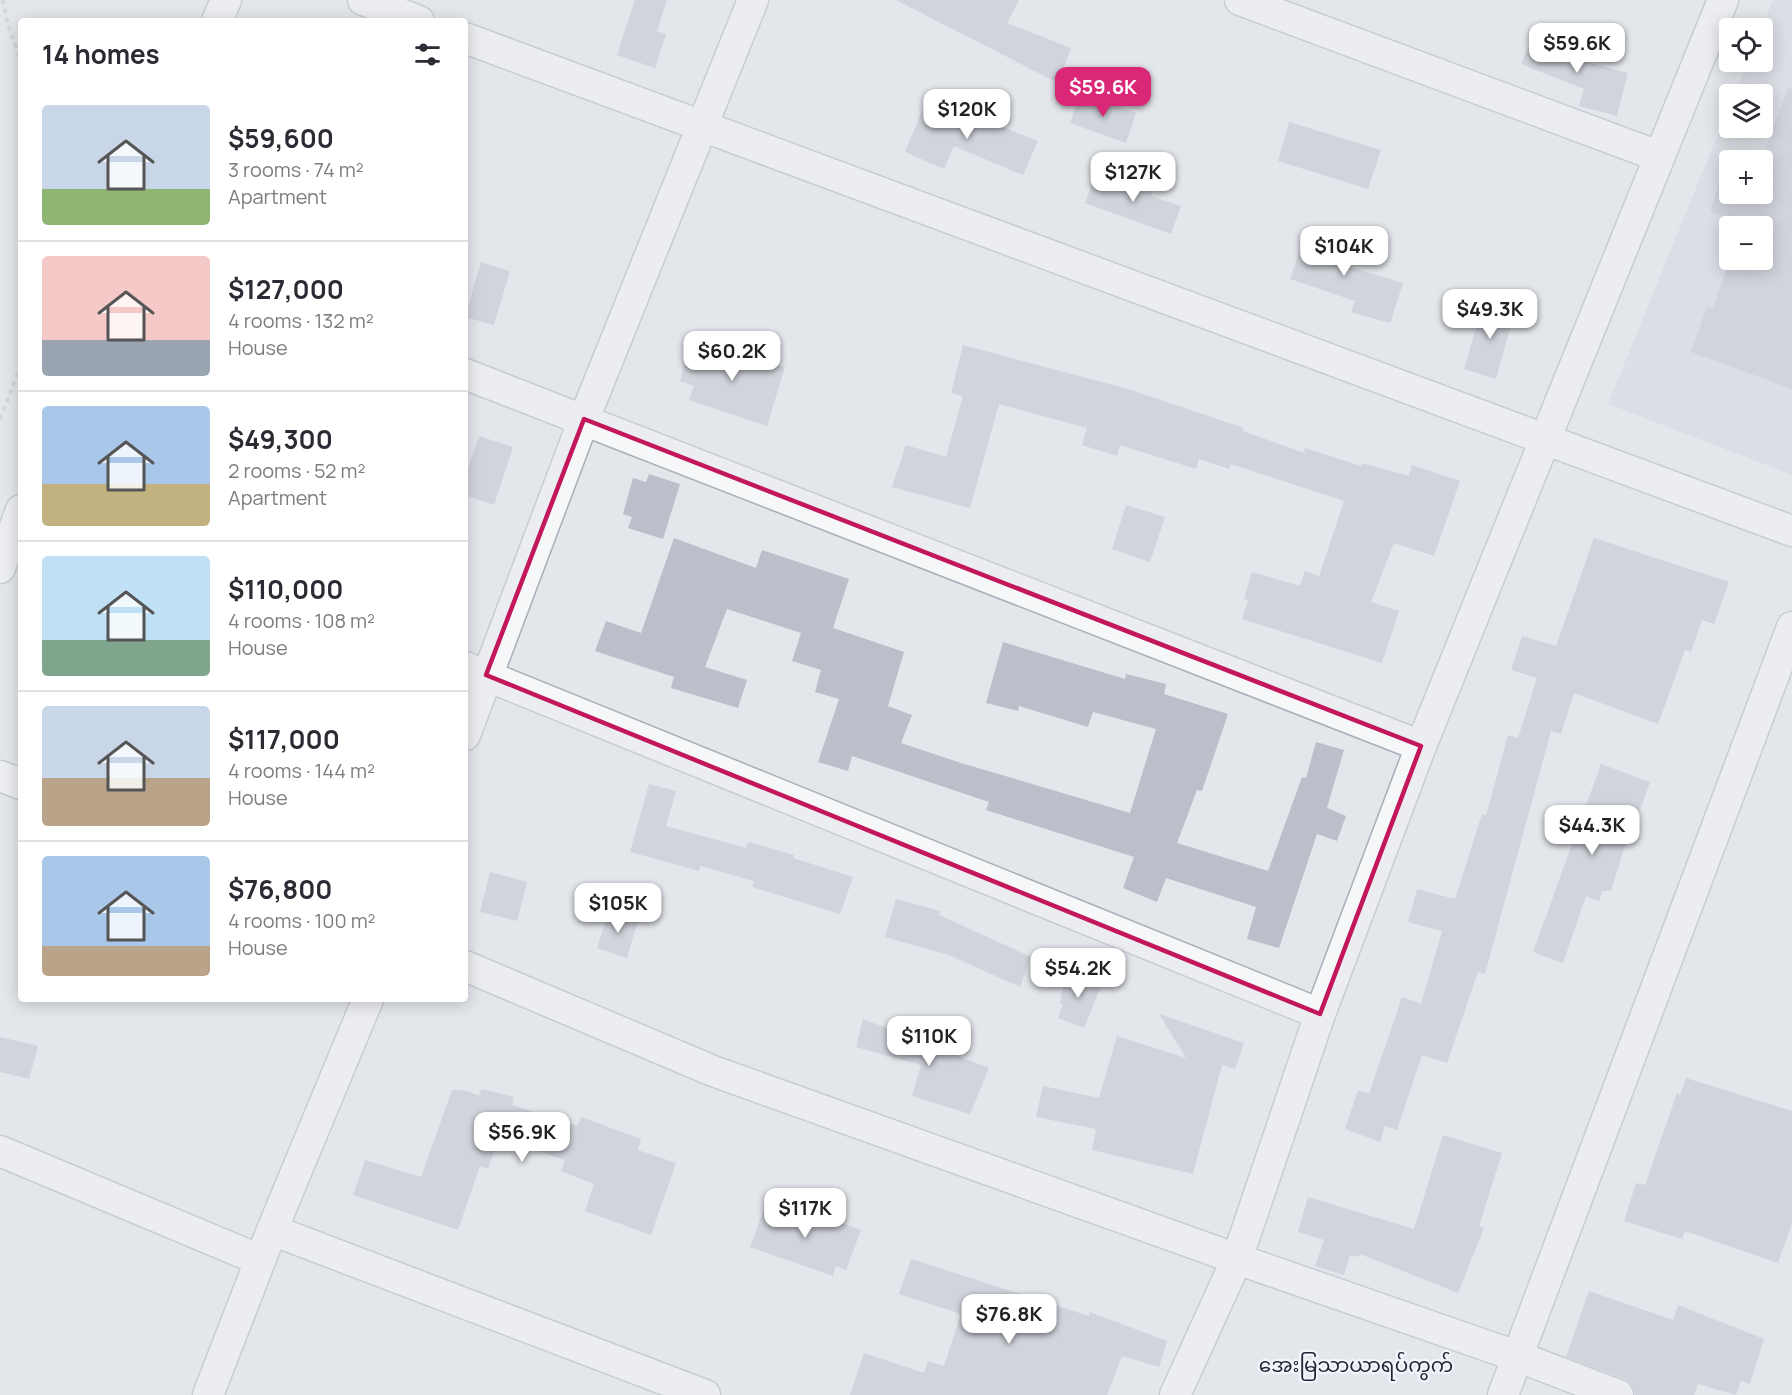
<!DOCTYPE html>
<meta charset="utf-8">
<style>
:root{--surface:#fff;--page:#f2f2f3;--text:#2b2b33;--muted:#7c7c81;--line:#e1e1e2;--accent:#db2777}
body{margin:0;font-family:Manrope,"Noto Sans Myanmar",sans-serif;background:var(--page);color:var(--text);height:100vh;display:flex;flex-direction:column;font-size:22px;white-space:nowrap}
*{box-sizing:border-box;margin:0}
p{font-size:20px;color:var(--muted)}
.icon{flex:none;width:33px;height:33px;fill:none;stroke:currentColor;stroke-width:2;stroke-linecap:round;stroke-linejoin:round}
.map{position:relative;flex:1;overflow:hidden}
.sheet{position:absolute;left:18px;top:18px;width:450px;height:984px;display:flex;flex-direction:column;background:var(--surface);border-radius:6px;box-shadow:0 3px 15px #0003}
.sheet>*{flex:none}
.tools{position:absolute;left:1719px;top:18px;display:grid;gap:12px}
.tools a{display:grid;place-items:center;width:54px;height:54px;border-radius:6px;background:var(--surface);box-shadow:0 3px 15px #0003;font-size:30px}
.price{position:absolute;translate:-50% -51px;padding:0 14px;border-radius:12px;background:#fff;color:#222;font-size:20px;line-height:39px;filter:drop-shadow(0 2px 3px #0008)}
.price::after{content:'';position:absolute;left:50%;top:36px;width:18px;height:14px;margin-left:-9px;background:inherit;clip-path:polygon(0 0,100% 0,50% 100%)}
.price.on{background:var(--accent);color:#fff}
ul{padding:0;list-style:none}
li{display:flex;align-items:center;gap:18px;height:150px;padding:0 24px}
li+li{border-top:2px solid var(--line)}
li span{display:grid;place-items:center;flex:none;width:168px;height:120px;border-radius:6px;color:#555}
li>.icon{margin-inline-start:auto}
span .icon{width:72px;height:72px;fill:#fffc;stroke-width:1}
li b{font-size:26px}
h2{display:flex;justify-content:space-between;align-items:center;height:72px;padding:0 24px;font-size:26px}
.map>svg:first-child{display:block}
.built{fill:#d1d5de;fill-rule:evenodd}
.building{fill:#babfca}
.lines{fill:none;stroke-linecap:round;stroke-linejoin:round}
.minor-casing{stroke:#a8adb6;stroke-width:33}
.path{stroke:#c1c4ca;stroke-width:4;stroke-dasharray:4.5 4.5;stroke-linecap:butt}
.minor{stroke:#f6f7f9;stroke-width:30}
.marked{fill:none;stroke:#c2185b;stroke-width:4.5;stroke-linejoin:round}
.labels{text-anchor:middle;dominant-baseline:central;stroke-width:4.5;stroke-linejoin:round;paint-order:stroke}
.quarter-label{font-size:20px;fill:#1c2436;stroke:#f3f5f9}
</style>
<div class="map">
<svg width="1792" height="1395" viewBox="0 0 1792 1395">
<rect width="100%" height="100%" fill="#e3e6eb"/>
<!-- built -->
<path class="built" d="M 1773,0 L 1792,0 L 1792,475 L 1608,404 L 1729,107 L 1730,128 L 1762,128 L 1762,94 L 1734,94 L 1748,62 L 1762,62 L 1761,28 ZM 1730,160 L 1762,160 L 1762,194 L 1730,194 ZM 1730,226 L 1762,226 L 1762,260 L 1730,260 Z"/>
<!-- building -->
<path class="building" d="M 635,0 L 667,0 L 657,31 L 666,34 L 655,68 L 617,55 Z
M 896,0 L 1019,0 L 1007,23 L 1071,48 L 1058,83 Z
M 1536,29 L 1563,40 L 1558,54 L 1628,73 L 1617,116 L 1579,106 L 1584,89 L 1521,64 Z
M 1788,88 L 1792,89 L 1792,389 L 1691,352 L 1707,307 L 1713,309 L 1730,257 L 1730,260 L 1762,260 L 1762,226 L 1739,226 L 1741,221 L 1710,212 L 1719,185 L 1730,188 L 1730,194 L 1762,194 L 1761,160 Z
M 1080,93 L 1136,113 L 1126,143 L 1070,123 Z
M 927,99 L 995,128 L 997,125 L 1038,141 L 1023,175 L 954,146 L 944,169 L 905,152 Z
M 1289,122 L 1381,150 L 1368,189 L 1278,161 Z
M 1096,173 L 1152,192 L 1151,196 L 1181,206 L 1171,234 L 1085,203 Z
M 1308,226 L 1344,239 L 1336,263 L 1403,283 L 1390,323 L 1351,312 L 1355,301 L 1290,279 Z
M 481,262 L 510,271 L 494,325 L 465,317 Z
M 1484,300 L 1515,310 L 1496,379 L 1464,369 Z
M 691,340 L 785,367 L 767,426 L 689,400 L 694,386 L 680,381 Z
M 963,345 L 1128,389 L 1244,428 L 1243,431 L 1304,453 L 1305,448 L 1361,466 L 1362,463 L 1409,476 L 1412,465 L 1460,481 L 1434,556 L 1394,543 L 1371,602 L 1399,611 L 1382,663 L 1242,619 L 1248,600 L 1244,599 L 1252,572 L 1300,586 L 1305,571 L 1319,576 L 1344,501 L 1231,464 L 1229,469 L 1199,459 L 1196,469 L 1120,445 L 1117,456 L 1082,445 L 1087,428 L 999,404 L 970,508 L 892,487 L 906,445 L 946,457 L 963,396 L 951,393 Z
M 479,436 L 513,447 L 494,505 L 465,495 L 465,477 Z
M 649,474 L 680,484 L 663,539 L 628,528 L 632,517 L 623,514 L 633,478 L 646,482 Z
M 1126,505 L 1165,517 L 1150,562 L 1112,549 Z
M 674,538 L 756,568 L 762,550 L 849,579 L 833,628 L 904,652 L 888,706 L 912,715 L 901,743 L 961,763 L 1130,813 L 1156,729 L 1093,712 L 1088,727 L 1019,706 L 1018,711 L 986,703 L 1003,642 L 1125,679 L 1126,674 L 1166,684 L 1164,694 L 1228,714 L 1202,791 L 1197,790 L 1177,843 L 1268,871 L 1302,777 L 1306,778 L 1316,742 L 1344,750 L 1327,808 L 1346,816 L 1337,841 L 1317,834 L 1279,948 L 1247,939 L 1256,907 L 1166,878 L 1157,902 L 1123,888 L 1134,857 L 986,810 L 989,802 L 852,756 L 848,771 L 818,762 L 839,699 L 815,692 L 821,670 L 792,661 L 801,633 L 727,609 L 705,667 L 747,680 L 738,708 L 671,688 L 674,677 L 595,651 L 606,621 L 641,633 Z
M 1594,538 L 1729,582 L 1714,624 L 1702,620 L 1691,652 L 1685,650 L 1658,724 L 1574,693 L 1561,734 L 1551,731 L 1485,974 L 1478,972 L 1447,1063 L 1422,1055 L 1397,1130 L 1385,1126 L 1380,1142 L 1345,1129 L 1358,1090 L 1369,1094 L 1402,997 L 1421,1004 L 1442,931 L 1408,922 L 1417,889 L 1455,899 L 1482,814 L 1486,816 L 1508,735 L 1518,738 L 1537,678 L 1511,670 L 1522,636 L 1556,646 Z
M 1601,764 L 1650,782 L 1635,824 L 1632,823 L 1611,891 L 1602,891 L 1599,901 L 1586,896 L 1563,963 L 1533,952 Z
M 649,784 L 676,791 L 666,826 L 746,848 L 748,842 L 794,855 L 793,858 L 853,877 L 840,914 L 752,887 L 754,881 L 700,866 L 699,871 L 630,852 Z
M 490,872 L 527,882 L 517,921 L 480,912 Z
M 896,899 L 940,911 L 939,915 L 1031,957 L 1020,987 L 949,955 L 885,937 Z
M 609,911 L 638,920 L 627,958 L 597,948 Z
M 1066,970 L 1102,984 L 1084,1028 L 1058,1018 L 1063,1004 L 1060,1003 Z
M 1159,1014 L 1244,1043 L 1235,1069 L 1222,1065 L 1193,1174 L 1092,1150 L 1096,1129 L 1036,1117 L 1043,1086 L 1099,1098 L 1117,1036 L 1186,1058 Z
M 863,1019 L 989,1068 L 970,1114 L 912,1096 L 921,1065 L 856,1047 Z
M 0,1037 L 38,1046 L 29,1079 L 0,1072 Z
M 1686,1078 L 1792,1111 L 1792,1223 L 1778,1263 L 1685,1231 L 1682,1239 L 1624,1221 L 1636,1183 L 1645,1185 L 1677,1093 L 1680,1095 Z
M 481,1089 L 514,1097 L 512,1105 L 577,1126 L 581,1117 L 641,1139 L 638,1150 L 676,1163 L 651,1235 L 585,1211 L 594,1184 L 561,1171 L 565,1160 L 499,1138 L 488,1169 L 480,1166 L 458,1230 L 353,1195 L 365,1160 L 421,1177 L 452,1090 L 464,1090 L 479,1096 Z
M 1443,1135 L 1502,1153 L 1479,1226 L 1484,1228 L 1458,1293 L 1360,1254 L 1359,1257 L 1350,1255 L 1344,1275 L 1315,1266 L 1324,1240 L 1298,1232 L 1308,1197 L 1414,1229 Z
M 767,1201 L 828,1222 L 829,1218 L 861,1230 L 846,1270 L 836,1266 L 833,1276 L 750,1247 Z
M 911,1259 L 1089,1316 L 1090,1312 L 1167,1341 L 1159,1367 L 1122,1356 L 1107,1395 L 850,1395 L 864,1353 L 924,1373 L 928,1361 L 944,1366 L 961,1314 L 899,1294 Z
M 1589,1291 L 1673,1320 L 1678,1305 L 1764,1339 L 1750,1384 L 1741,1381 L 1736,1395 L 1698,1384 L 1694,1395 L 1635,1395 L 1632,1385 L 1625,1379 L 1566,1357 Z"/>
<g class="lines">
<!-- minor casing -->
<g class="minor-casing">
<path id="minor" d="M 363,0 L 419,21
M 1240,0 L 1658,156
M 217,21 L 226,0
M 465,38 L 1792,531
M 465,374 L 1421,746
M 0,568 L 21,510
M 465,667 L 1320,1014
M 465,735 L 584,419 L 753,0
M 0,776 L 21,784
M 465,966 L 713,1071 L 1237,1259 L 1519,1357 L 1618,1395
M 0,1151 L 260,1260
M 272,1230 L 705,1395
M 208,1395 L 272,1230 L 368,999
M 1175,1395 L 1237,1259 L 1320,1014 L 1421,746 L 1723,0
M 1503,1395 L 1792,627"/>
</g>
<!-- path -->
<path class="path" d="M 3,0 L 8,25 L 21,61
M 0,419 L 21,365"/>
<!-- minor -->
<use href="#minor" class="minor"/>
</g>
<!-- marked area -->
<path d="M0 0H1792V1395H0ZM 584,419 L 1421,746 L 1320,1014 L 486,675 Z" fill="#e3e6eb" fill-opacity=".55" fill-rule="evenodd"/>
<path class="marked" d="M 584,419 L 1421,746 L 1320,1014 L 486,675 Z"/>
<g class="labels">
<!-- quarter labels -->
<g class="quarter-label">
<text x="1356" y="1364">အေးမြသာယာရပ်ကွက်</text>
</g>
</g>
</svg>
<div class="tools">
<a><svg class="icon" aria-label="locate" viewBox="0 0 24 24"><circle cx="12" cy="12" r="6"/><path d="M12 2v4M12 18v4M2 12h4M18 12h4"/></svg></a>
<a><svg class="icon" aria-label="layers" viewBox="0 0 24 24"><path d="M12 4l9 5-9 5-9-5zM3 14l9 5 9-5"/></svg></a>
<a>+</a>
<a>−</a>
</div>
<b class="price" style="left:1577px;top:74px">$59.6K</b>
<b class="price on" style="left:1103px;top:118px">$59.6K</b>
<b class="price" style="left:967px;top:140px">$120K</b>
<b class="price" style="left:1133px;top:203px">$127K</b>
<b class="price" style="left:1344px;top:277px">$104K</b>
<b class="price" style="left:1490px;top:340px">$49.3K</b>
<b class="price" style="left:732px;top:382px">$60.2K</b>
<b class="price" style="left:1592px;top:856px">$44.3K</b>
<b class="price" style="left:618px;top:934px">$105K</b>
<b class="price" style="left:1078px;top:999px">$54.2K</b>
<b class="price" style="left:929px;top:1067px">$110K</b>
<b class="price" style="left:522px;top:1163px">$56.9K</b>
<b class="price" style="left:805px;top:1239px">$117K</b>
<b class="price" style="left:1009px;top:1345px">$76.8K</b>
<section class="sheet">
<h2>14 homes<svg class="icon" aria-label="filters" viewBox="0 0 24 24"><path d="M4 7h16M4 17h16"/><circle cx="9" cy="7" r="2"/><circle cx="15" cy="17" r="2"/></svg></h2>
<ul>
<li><span style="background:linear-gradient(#c9d6e8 70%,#8fb573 0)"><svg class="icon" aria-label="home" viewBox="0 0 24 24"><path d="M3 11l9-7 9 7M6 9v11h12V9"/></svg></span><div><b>$59,600</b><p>3 rooms · 74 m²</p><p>Apartment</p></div></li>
<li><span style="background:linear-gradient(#f6c9c9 70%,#9aa5b1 0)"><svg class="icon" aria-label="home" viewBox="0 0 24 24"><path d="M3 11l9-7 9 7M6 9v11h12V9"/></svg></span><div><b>$127,000</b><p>4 rooms · 132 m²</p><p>House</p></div></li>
<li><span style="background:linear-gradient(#a9c7e8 65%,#c2b280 0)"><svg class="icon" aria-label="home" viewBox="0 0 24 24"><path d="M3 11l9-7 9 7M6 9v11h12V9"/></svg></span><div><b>$49,300</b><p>2 rooms · 52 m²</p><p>Apartment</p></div></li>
<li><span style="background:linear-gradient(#bfe0f5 70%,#7fa58c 0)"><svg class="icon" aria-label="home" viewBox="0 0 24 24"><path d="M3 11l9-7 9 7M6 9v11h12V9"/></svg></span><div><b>$110,000</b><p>4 rooms · 108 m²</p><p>House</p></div></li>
<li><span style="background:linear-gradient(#c9d6e8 60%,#b9a48a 0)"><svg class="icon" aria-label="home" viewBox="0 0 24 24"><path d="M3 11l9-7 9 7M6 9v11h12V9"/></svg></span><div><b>$117,000</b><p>4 rooms · 144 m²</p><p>House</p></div></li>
<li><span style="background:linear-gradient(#a9c7e8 75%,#b9a48a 0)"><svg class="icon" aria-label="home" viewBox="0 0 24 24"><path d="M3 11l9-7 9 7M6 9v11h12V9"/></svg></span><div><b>$76,800</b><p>4 rooms · 100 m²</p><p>House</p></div></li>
</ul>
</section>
</div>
